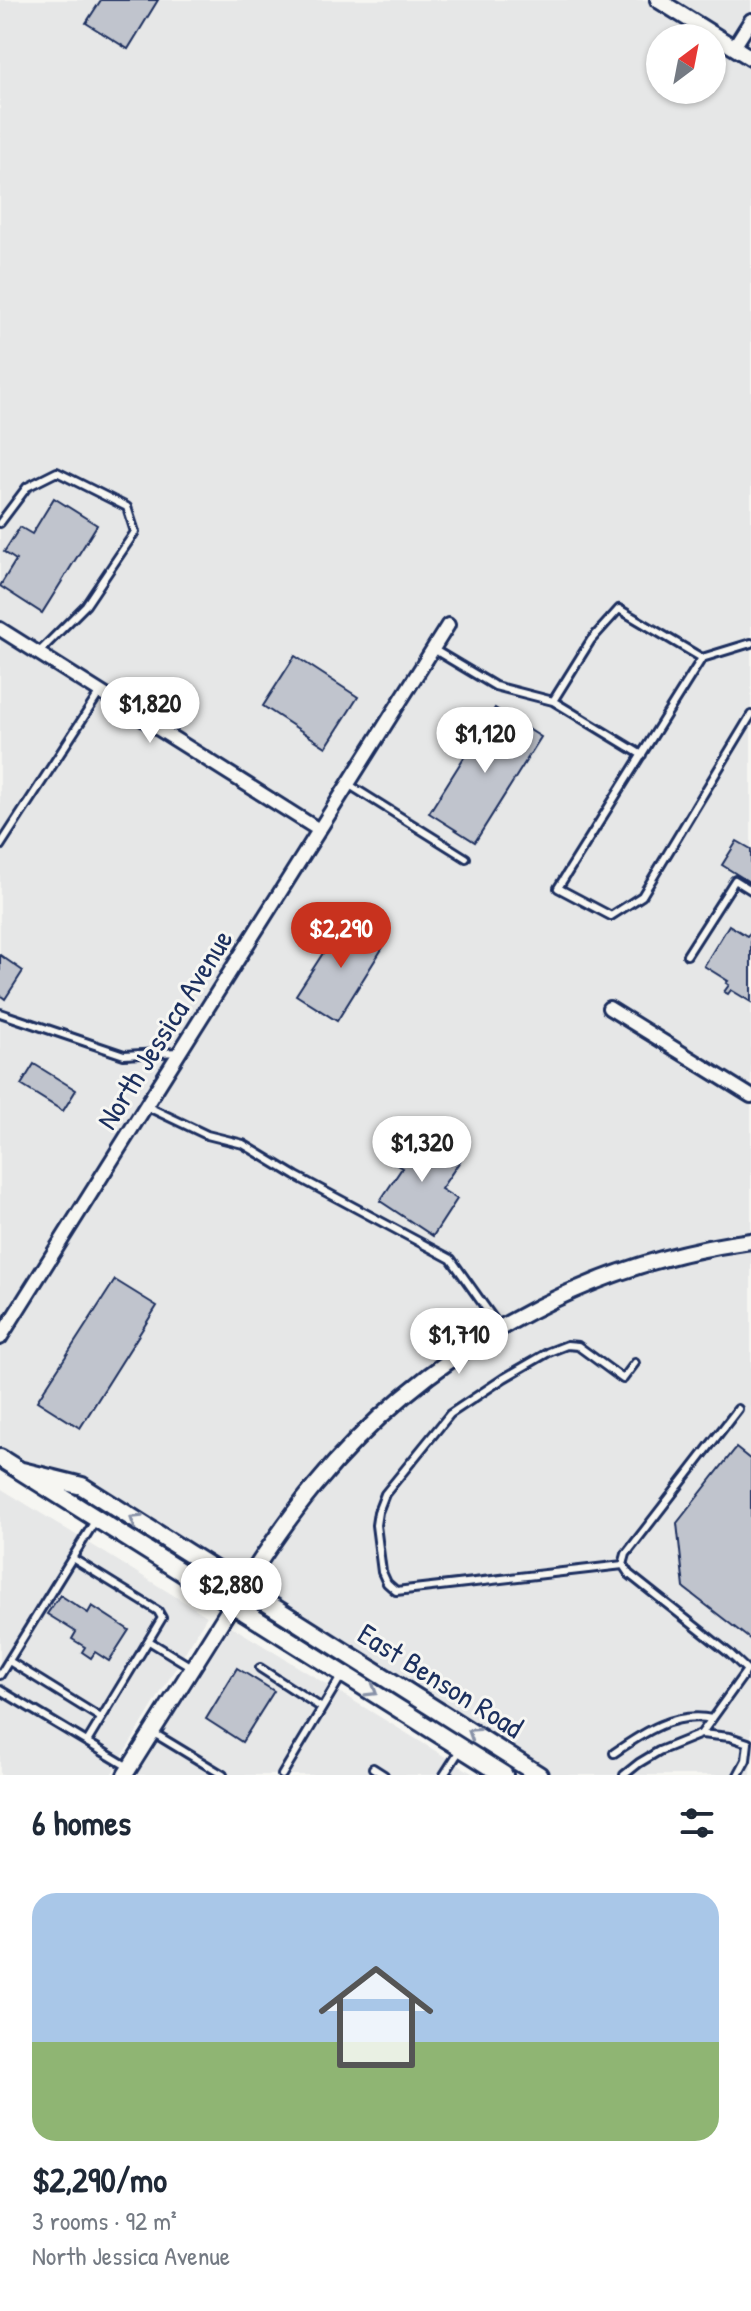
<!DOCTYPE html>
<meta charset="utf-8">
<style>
:root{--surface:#fff;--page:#f6f6f7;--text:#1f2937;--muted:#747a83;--line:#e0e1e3;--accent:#c8321e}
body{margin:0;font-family:"Patrick Hand",sans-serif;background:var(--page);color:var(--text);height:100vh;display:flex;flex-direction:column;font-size:30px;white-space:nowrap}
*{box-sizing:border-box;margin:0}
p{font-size:26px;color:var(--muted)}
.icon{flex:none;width:44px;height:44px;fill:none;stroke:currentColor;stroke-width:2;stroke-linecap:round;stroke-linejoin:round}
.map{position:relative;height:1775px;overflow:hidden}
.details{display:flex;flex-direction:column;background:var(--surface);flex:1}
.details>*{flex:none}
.needle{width:52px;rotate:32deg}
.controls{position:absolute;left:646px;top:24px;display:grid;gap:16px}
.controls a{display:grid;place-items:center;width:80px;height:80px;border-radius:50%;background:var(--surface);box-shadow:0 2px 6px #0004;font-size:40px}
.price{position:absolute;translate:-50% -68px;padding:0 18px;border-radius:28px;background:#fff;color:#222;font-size:26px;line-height:52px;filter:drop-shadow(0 2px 4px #0008)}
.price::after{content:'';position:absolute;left:50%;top:48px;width:24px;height:18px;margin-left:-12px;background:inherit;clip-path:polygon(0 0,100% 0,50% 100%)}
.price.current{background:var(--accent);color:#fff}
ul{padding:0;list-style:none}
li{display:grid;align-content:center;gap:16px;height:424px;padding:0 32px}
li+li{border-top:2px solid var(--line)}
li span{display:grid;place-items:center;height:248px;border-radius:24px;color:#555}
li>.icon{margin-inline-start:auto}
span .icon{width:144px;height:144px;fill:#fffc;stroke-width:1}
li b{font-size:34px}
h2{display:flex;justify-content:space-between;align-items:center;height:96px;padding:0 32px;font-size:34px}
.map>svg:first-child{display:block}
.built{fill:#e6e7e7;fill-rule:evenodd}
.building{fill:#c0c4cd;stroke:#1b2f5e;stroke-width:2}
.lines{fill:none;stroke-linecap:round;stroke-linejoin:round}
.service-casing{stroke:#1b2f5e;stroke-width:12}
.minor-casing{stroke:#1b2f5e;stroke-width:18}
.tertiary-casing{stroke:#1b2f5e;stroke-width:20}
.secondary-casing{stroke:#1b2f5e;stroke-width:22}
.service{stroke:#f6f6f2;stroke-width:6}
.minor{stroke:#f6f6f2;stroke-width:12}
.tertiary{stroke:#f6f6f2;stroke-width:14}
.secondary{stroke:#f6f6f2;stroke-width:16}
.oneway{stroke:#8892a8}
.labels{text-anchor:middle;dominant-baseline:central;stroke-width:6;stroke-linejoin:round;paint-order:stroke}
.street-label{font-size:30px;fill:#1b2f5e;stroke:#f6f6f2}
</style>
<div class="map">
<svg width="751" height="1775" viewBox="0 0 751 1775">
<rect width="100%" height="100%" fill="#f6f6f2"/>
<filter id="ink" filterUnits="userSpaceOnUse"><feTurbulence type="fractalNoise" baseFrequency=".0125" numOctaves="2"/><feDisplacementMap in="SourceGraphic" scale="16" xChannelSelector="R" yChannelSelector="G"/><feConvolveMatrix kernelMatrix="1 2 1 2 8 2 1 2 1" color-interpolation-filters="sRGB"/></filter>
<g filter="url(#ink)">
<!-- built -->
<path class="built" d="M 0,0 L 751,0 L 751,1775 L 519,1775 L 192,1565 L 0,1446 ZM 660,38 L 712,38 L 712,90 L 660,90 Z
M 0,1488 L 207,1616 L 111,1775 L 0,1775 Z
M 231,1626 L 475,1775 L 137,1775 Z"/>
<!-- building -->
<path class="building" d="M 101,0 L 158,0 L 128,49 L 86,23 Z
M 54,498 L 97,525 L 42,613 L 0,586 L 16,560 L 4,552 L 20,527 L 32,534 Z
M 295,656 L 358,697 L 326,747 L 263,706 Z
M 495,708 L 541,737 L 475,842 L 429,813 Z
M 737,841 L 751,849 L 751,883 L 722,865 Z
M 345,919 L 385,944 L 337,1021 L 296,995 Z
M 729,925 L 747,936 L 751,932 L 751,1002 L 731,990 L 728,994 L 724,992 L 729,985 L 726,983 L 728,981 L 704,966 Z
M 0,955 L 23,971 L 5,999 L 0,995 Z
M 34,1064 L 76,1090 L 63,1111 L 21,1085 Z
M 414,1131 L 460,1161 L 441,1189 L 457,1199 L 433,1236 L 380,1201 L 402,1168 L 393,1163 Z
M 115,1280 L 157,1306 L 80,1428 L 37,1401 Z
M 736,1448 L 751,1460 L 751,1640 L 684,1588 L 677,1523 Z
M 60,1595 L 88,1613 L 92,1606 L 129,1630 L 109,1661 L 95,1652 L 91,1658 L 82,1652 L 85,1647 L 72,1639 L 76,1632 L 47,1614 Z
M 237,1668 L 274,1691 L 242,1742 L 206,1719 Z"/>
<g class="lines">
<!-- service casing -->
<g class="service-casing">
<path id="service" d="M 0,523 L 27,487 L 57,472 L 127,507 L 135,532 L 86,605 L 38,653
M 751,643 L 702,658 L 558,888 L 611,916 L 642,896 L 751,715
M 433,649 L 495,686 L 553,701 L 591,640 L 619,609 L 702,658
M 553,701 L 642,755
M 348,784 L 466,858
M 0,846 L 100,692
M 687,955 L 735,880 L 751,890
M 0,1013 L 124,1055 L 178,1052
M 146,1106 L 207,1135 L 243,1144 L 296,1176 L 451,1259 L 500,1328
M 72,1558 L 158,1611 L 162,1618 L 87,1742
M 623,1565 L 396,1591 L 387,1583 L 382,1572 L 376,1525 L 378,1512 L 385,1494 L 450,1414 L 504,1378 L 549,1352 L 567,1345 L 578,1346 L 623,1379 L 635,1363
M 149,1641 L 193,1668
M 9,1661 L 101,1718
M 260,1668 L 322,1708
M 0,1675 L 95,1521
M 0,1690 L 130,1768
M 152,1732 L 223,1775
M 701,1734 L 730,1737 L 748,1743 L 746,1760 L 738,1775
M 614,1753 C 643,1733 675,1711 712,1719
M 373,1768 L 384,1775
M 282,1775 L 342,1675
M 444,1775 L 460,1750
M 624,1775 L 639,1763 L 659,1751 L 701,1734 L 747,1670 L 730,1654 L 629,1574 L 623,1565 L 626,1554 L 738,1409"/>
</g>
<!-- minor casing -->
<g class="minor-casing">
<path id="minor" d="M 734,47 L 751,20
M 0,629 L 319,830
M 609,1008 L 751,1096
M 0,1338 L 448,625"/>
</g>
<!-- tertiary casing -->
<g class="tertiary-casing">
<path id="tertiary" d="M 658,0 L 751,58
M 125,1775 C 156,1726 187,1676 218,1627 C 248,1579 278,1531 314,1487 C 422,1355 581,1263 751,1241"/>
</g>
<!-- secondary casing -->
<g class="secondary-casing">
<path id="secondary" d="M 0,1458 L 504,1775
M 22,1471 L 82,1486 L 539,1775"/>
</g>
<!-- service -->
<use href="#service" class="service"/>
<!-- minor -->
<use href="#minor" class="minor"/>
<!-- tertiary -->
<use href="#tertiary" class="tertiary"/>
<!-- secondary -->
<use href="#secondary" class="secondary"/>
</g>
<!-- one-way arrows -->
<defs><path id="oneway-chevron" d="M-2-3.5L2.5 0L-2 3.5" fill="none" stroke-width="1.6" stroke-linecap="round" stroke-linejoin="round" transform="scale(2)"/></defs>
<g class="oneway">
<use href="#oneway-chevron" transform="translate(135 1520) rotate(-148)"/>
<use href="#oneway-chevron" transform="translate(372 1691) rotate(32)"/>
<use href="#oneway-chevron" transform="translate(473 1733) rotate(-147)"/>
</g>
</g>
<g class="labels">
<!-- street labels -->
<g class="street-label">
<text transform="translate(164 1029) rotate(-58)">North Jessica Avenue</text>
<text transform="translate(441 1680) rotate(32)">East Benson Road</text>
</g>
</g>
</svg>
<div class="controls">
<a><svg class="needle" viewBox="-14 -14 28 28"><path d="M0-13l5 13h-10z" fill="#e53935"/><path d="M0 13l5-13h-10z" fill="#747a83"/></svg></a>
</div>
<b class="price" style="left:150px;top:745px">$1,820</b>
<b class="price" style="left:485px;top:775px">$1,120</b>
<b class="price current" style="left:341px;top:970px">$2,290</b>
<b class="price" style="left:422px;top:1184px">$1,320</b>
<b class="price" style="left:459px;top:1376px">$1,710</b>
<b class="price" style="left:231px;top:1626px">$2,880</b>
</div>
<section class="details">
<h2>6 homes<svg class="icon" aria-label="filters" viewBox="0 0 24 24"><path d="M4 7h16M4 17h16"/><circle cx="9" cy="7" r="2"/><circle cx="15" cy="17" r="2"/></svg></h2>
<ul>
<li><span style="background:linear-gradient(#a9c7e8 60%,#8fb573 0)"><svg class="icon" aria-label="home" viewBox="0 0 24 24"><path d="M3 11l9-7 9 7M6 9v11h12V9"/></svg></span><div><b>$2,290/mo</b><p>3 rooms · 92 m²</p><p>North Jessica Avenue</p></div></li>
</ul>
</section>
